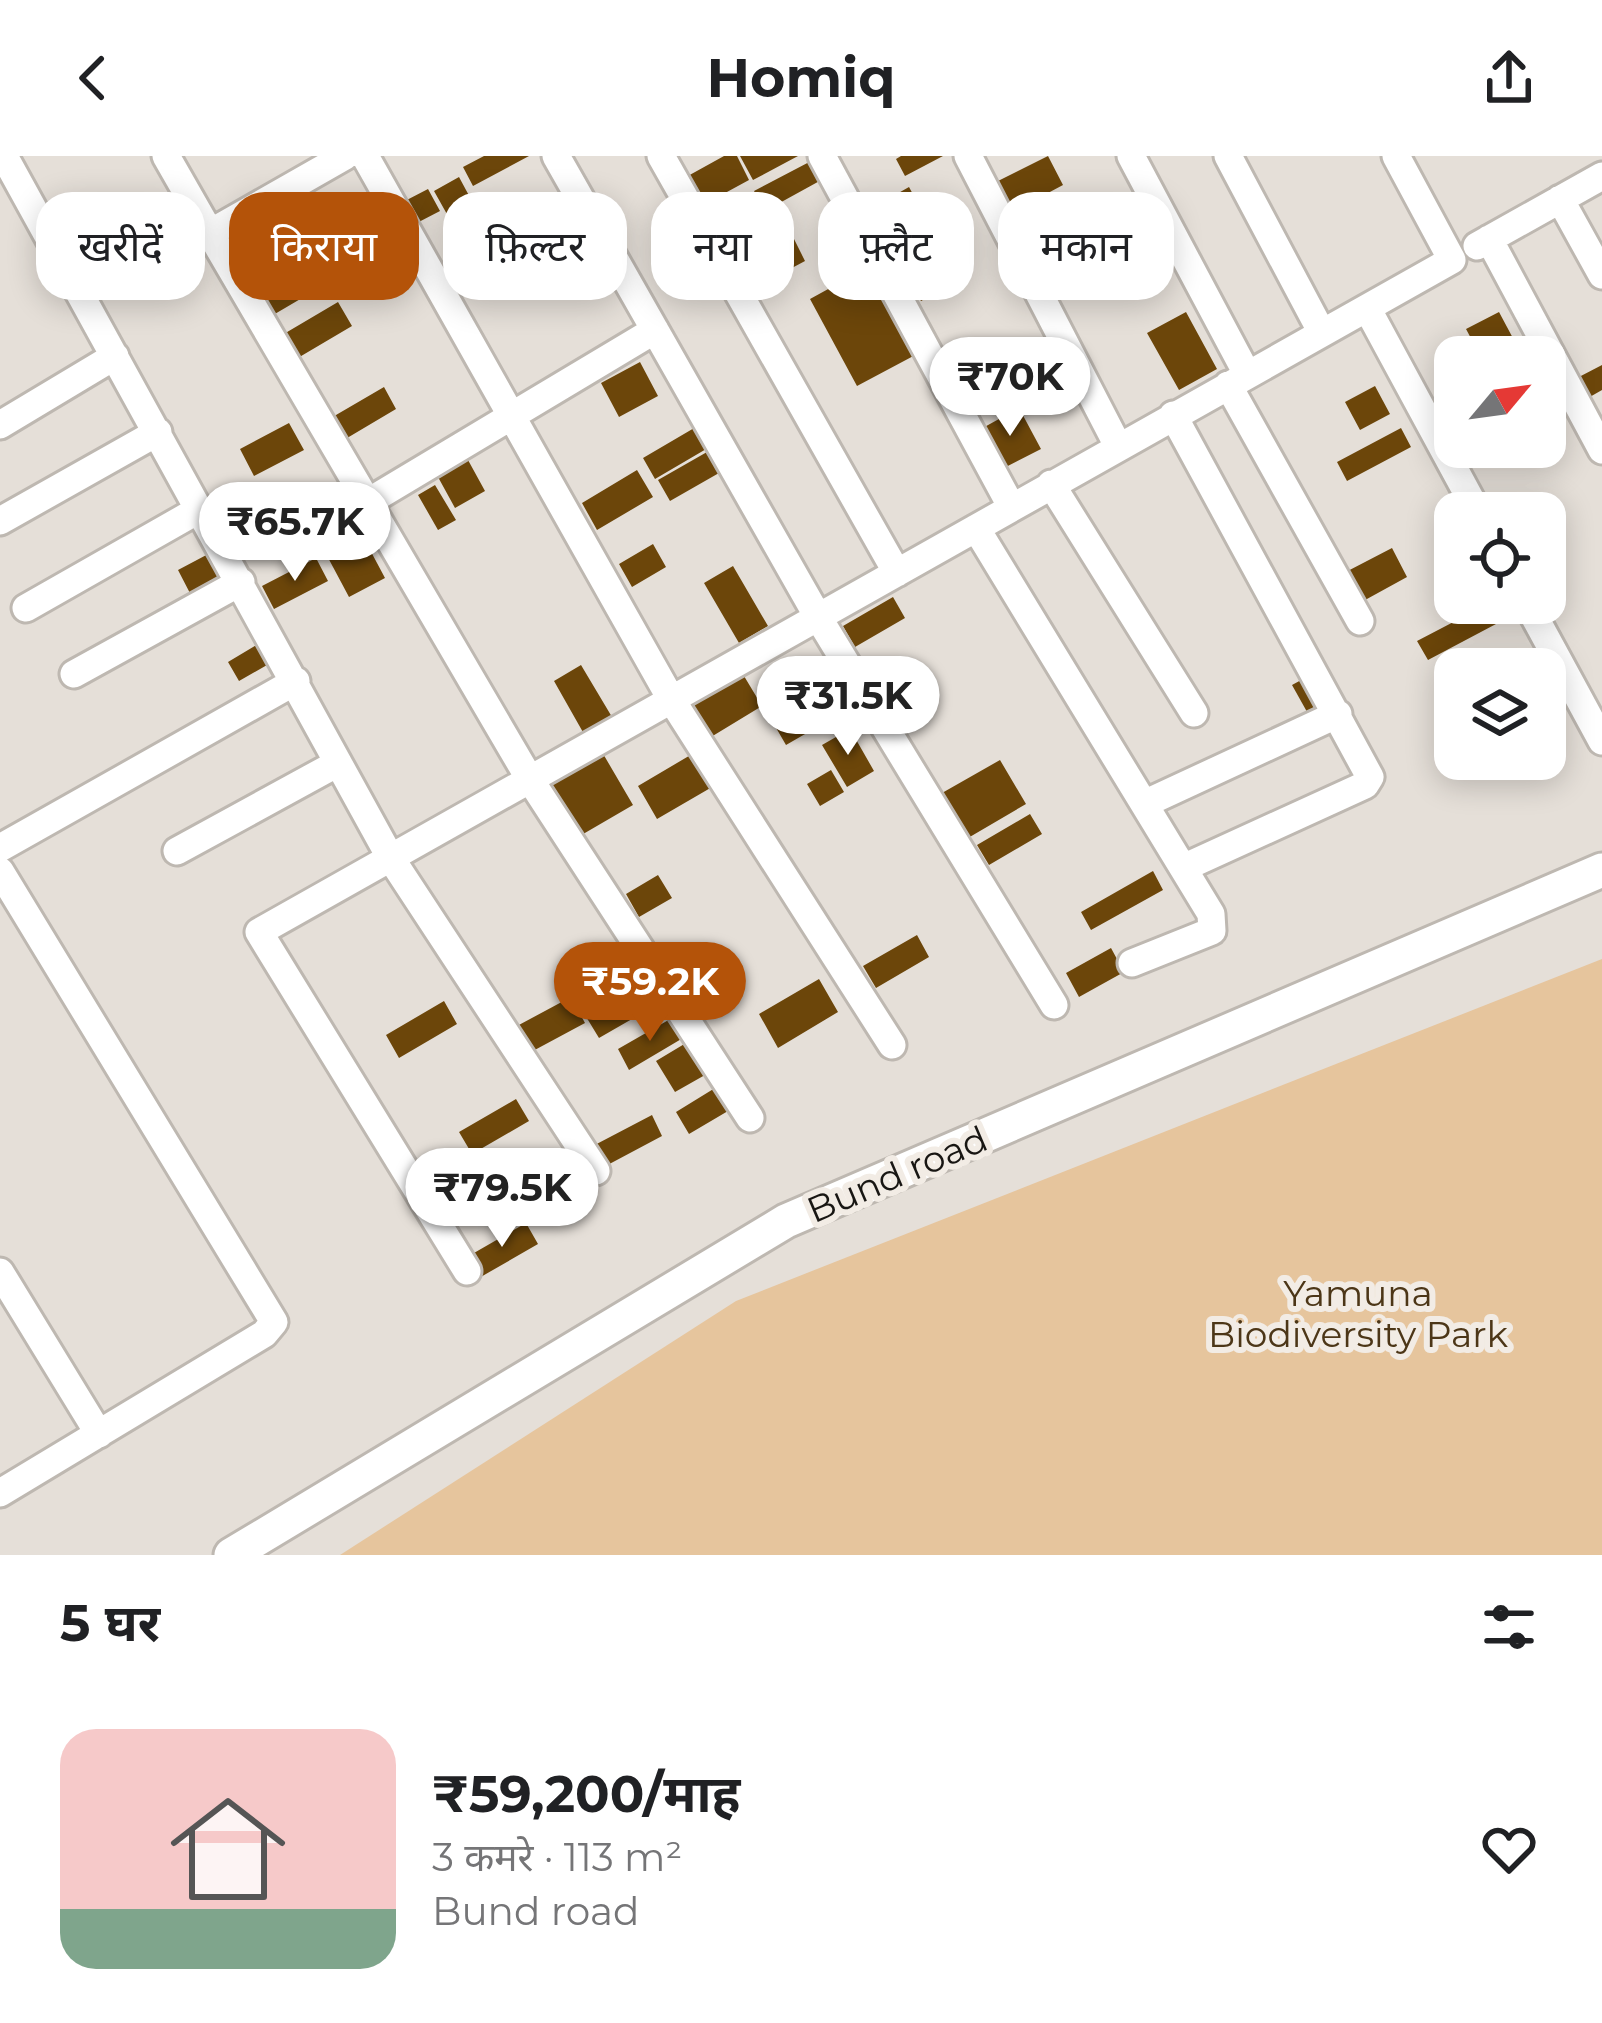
<!DOCTYPE html>
<html lang="hi">
<meta charset="utf-8">
<style>
:root{--surface:#fff;--page:#f2f2f2;--text:#202124;--muted:#757577;--accent:#b45309}
body{margin:0;font-family:Montserrat,"Noto Sans Devanagari",sans-serif;background:var(--page);color:var(--text);height:100vh;display:flex;flex-direction:column;font-size:45px;white-space:nowrap}
*{box-sizing:border-box;margin:0}
p{font-size:39px;color:var(--muted)}
.icon{flex:none;width:66px;height:66px;fill:none;stroke:currentColor;stroke-width:2;stroke-linecap:round;stroke-linejoin:round}
.map{position:relative;height:1399px;overflow:hidden}
.drawer{display:flex;flex-direction:column;background:var(--surface);flex:1}
.drawer>*{flex:none}
.top-card{position:absolute;left:36px;top:36px;width:1530px;height:108px;display:flex;gap:24px}
.needle{width:78px;rotate:61deg}
.controls{position:absolute;left:1434px;top:180px;display:grid;gap:24px}
.controls a{display:grid;place-items:center;width:132px;height:132px;border-radius:24px;background:var(--surface);box-shadow:0 6px 30px #0003;font-size:60px}
.price{position:absolute;translate:-50% -102px;padding:0 27px;border-radius:42px;background:#fff;color:#222;font-size:39px;line-height:78px;filter:drop-shadow(0 3px 6px #0008)}
.price::after{content:'';position:absolute;left:50%;top:72px;width:36px;height:27px;margin-left:-18px;background:inherit;clip-path:polygon(0 0,100% 0,50% 100%)}
.price.selected{background:var(--accent);color:#fff}
ul{padding:0;list-style:none}
li{display:flex;align-items:center;gap:36px;height:300px;padding:0 60px}
li span{display:grid;place-items:center;flex:none;width:336px;height:240px;border-radius:36px;color:#555}
li>.icon{margin-inline-start:auto}
span .icon{width:144px;height:144px;fill:#fffc;stroke-width:1}
li b{font-size:51px}
h2{display:flex;justify-content:space-between;align-items:center;height:144px;padding:0 60px;font-size:51px}
.chip{padding:0 42px;border-radius:36px;background:var(--surface);box-shadow:0 6px 30px #0003;font-size:42px;line-height:108px}
.chip.selected{background:var(--accent);color:#fff}
header{display:flex;justify-content:space-between;align-items:center;height:156px;padding:0 60px;background:var(--surface);font-size:54px;font-weight:700}
.map>svg:first-child{display:block}
.green{fill:#e6c59d}
.building{fill:#6c460a}
.lines{fill:none;stroke-linecap:round;stroke-linejoin:round}
.minor-casing{stroke:#beb8b1;stroke-width:33}
.tertiary-casing{stroke:#beb8b1;stroke-width:39}
.minor{stroke:#fff;stroke-width:27}
.tertiary{stroke:#fff;stroke-width:33}
.labels{text-anchor:middle;dominant-baseline:central;stroke-width:12;stroke-linejoin:round;paint-order:stroke}
.street-label{font-size:36px;fill:#181613;stroke:#f2ece5}
.park-label{font-size:36px;fill:#4c3617;stroke:#f2ece5}
</style>
<header><svg class="icon" aria-label="back" viewBox="0 0 24 24"><path d="M15 5l-7 7 7 7"/></svg>Homiq<svg class="icon" aria-label="share" viewBox="0 0 24 24"><path d="M12 15V3M7 8l5-5 5 5M5 13v7h14v-7"/></svg></header>
<div class="map">
<svg width="1602" height="1399" viewBox="0 0 1602 1399">
<rect width="100%" height="100%" fill="#e5dfd8"/>
<!-- green -->
<path class="green" d="M 1602,803 L 1602,1399 L 340,1399 L 736,1145 Z"/>
<!-- building -->
<path class="building" d="M 484,0 L 529,0 L 473,30 L 463,11 Z
M 724,0 L 737,0 L 749,24 L 692,55 L 677,26 Z
M 740,0 L 798,0 L 753,24 Z
M 901,0 L 943,0 L 905,20 L 896,3 Z
M 1048,0 L 1063,29 L 1014,55 L 998,25 Z
M 815,3 L 825,22 L 765,55 L 754,35 Z
M 459,21 L 473,47 L 448,60 L 434,35 Z
M 909,31 L 928,66 L 890,87 L 872,52 Z
M 428,33 L 440,55 L 413,69 L 401,47 Z
M 258,64 L 275,93 L 238,116 L 221,86 Z
M 1080,65 L 1097,96 L 1044,124 L 1028,93 Z
M 794,83 L 805,105 L 751,134 L 740,113 Z
M 943,90 L 961,124 L 921,145 L 903,112 Z
M 320,106 L 331,125 L 268,162 L 257,143 Z
M 872,109 L 919,197 L 857,230 L 810,143 Z
M 338,146 L 352,170 L 291,206 L 277,182 Z
M 1186,156 L 1217,213 L 1179,234 L 1147,177 Z
M 1499,156 L 1523,201 L 1481,201 L 1466,173 Z
M 996,201 L 1004,217 L 968,236 L 960,221 Z
M 1048,202 L 1056,217 L 1018,238 L 1010,222 Z
M 640,206 L 658,240 L 619,261 L 601,227 Z
M 1602,209 L 1602,234 L 1588,242 L 1577,222 Z
M 1375,230 L 1390,258 L 1360,274 L 1345,246 Z
M 384,231 L 396,253 L 337,288 L 324,266 Z
M 1019,252 L 1041,293 L 1000,314 L 979,274 Z
M 289,267 L 304,294 L 254,320 L 240,293 Z
M 701,268 L 713,289 L 655,323 L 643,302 Z
M 1401,272 L 1411,291 L 1347,325 L 1337,306 Z
M 707,296 L 719,317 L 670,345 L 658,324 Z
M 468,304 L 485,335 L 455,352 L 438,321 Z
M 637,314 L 653,341 L 597,374 L 582,347 Z
M 274,327 L 292,362 L 236,391 L 218,356 Z
M 435,329 L 456,364 L 438,374 L 418,339 Z
M 361,377 L 385,422 L 349,441 L 325,396 Z
M 653,388 L 666,411 L 632,431 L 619,408 Z
M 1392,392 L 1407,421 L 1356,449 L 1340,419 Z
M 212,396 L 227,425 L 193,443 L 178,414 Z
M 316,402 L 328,425 L 274,453 L 262,430 Z
M 733,410 L 768,470 L 739,487 L 704,427 Z
M 893,441 L 905,462 L 855,491 L 843,470 Z
M 1486,449 L 1496,468 L 1428,504 L 1417,485 Z
M 263,485 L 274,505 L 239,525 L 228,506 Z
M 581,509 L 612,561 L 584,578 L 554,525 Z
M 741,515 L 762,550 L 711,581 L 689,545 Z
M 1314,517 L 1333,552 L 1311,563 L 1292,529 Z
M 834,535 L 845,555 L 786,589 L 775,570 Z
M 850,573 L 874,615 L 847,631 L 822,589 Z
M 699,594 L 719,627 L 657,663 L 638,630 Z
M 602,596 L 633,649 L 578,681 L 547,628 Z
M 1000,604 L 1026,648 L 968,682 L 942,637 Z
M 831,614 L 844,636 L 820,650 L 807,628 Z
M 1030,658 L 1042,678 L 989,709 L 977,689 Z
M 1153,715 L 1163,734 L 1091,774 L 1081,756 Z
M 658,719 L 672,742 L 639,761 L 626,738 Z
M 917,779 L 929,801 L 876,832 L 863,810 Z
M 1111,792 L 1124,816 L 1079,841 L 1066,817 Z
M 819,823 L 838,856 L 778,892 L 759,858 Z
M 644,824 L 658,848 L 599,882 L 585,859 Z
M 571,841 L 585,867 L 531,896 L 517,870 Z
M 444,845 L 457,868 L 399,902 L 386,879 Z
M 672,862 L 683,882 L 629,914 L 618,893 Z
M 686,887 L 705,919 L 675,936 L 656,905 Z
M 715,932 L 728,955 L 689,978 L 676,956 Z
M 516,943 L 529,965 L 472,998 L 459,976 Z
M 652,959 L 662,980 L 600,1013 L 589,992 Z
M 526,1067 L 538,1088 L 479,1122 L 467,1101 Z"/>
<g class="lines">
<!-- minor casing -->
<g class="minor-casing">
<path id="minor" d="M 4,0 L 390,701 L 596,1015
M 166,0 L 210,77 L 345,0
M 365,0 L 671,543 L 892,889
M 556,0 L 818,461 L 1054,849
M 661,0 L 897,417
M 822,0 L 1011,350
M 968,0 L 1118,290
M 1131,0 L 1247,218
M 1228,0 L 1322,177
M 1560,43 L 1602,119
M 210,77 L 529,622 L 750,962
M 1489,83 L 1602,294
M 1477,90 L 1602,20
M 1367,152 L 1478,357
M 1228,229 L 1360,465
M 1173,259 L 1370,621 L 1365,629 L 1183,712
M 0,269 L 115,200
M 1051,328 L 1194,557
M 368,346 L 655,174
M 0,365 L 158,276
M 976,372 L 1211,758 L 1212,775 L 1132,807
M 1527,447 L 1602,585
M 26,452 L 200,353
M 74,518 L 241,426
M 1144,648 L 1338,558
M 0,692 L 296,525
M 177,695 L 338,607
M 0,715 L 274,1166 L 264,1178 L 0,1337
M 467,1115 L 259,776 L 1452,104 L 1396,0
M 0,1116 L 99,1278"/>
</g>
<!-- tertiary casing -->
<g class="tertiary-casing">
<path id="tertiary" d="M 231,1399 L 786,1065 L 1602,714"/>
</g>
<!-- minor -->
<use href="#minor" class="minor"/>
<!-- tertiary -->
<use href="#tertiary" class="tertiary"/>
</g>
<g class="labels">
<!-- street labels -->
<g class="street-label">
<text transform="translate(897 1018) rotate(-23)">Bund road</text>
</g>
<!-- park labels -->
<g class="park-label">
<text x="1358" y="1137">Yamuna<tspan x="1358" dy="41">Biodiversity Park</tspan></text>
</g>
</g>
</svg>
<div class="controls">
<a><svg class="needle" viewBox="-14 -14 28 28"><path d="M0-13l5 13h-10z" fill="#e53935"/><path d="M0 13l5-13h-10z" fill="#757577"/></svg></a>
<a><svg class="icon" aria-label="locate" viewBox="0 0 24 24"><circle cx="12" cy="12" r="6"/><path d="M12 2v4M12 18v4M2 12h4M18 12h4"/></svg></a>
<a><svg class="icon" aria-label="layers" viewBox="0 0 24 24"><path d="M12 4l9 5-9 5-9-5zM3 14l9 5 9-5"/></svg></a>
</div>
<b class="price" style="left:1010px;top:283px">₹70K</b>
<b class="price" style="left:295px;top:428px">₹65.7K</b>
<b class="price" style="left:848px;top:602px">₹31.5K</b>
<b class="price selected" style="left:650px;top:888px">₹59.2K</b>
<b class="price" style="left:502px;top:1094px">₹79.5K</b>
<div class="top-card">
<a class="chip">खरीदें</a>
<a class="chip selected">किराया</a>
<a class="chip">फ़िल्टर</a>
<a class="chip">नया</a>
<a class="chip">फ़्लैट</a>
<a class="chip">मकान</a>
</div>
</div>
<section class="drawer">
<h2>5 घर<svg class="icon" aria-label="filters" viewBox="0 0 24 24"><path d="M4 7h16M4 17h16"/><circle cx="9" cy="7" r="2"/><circle cx="15" cy="17" r="2"/></svg></h2>
<ul>
<li><span style="background:linear-gradient(#f6c9c9 75%,#7fa58c 0)"><svg class="icon" aria-label="home" viewBox="0 0 24 24"><path d="M3 11l9-7 9 7M6 9v11h12V9"/></svg></span><div><b>₹59,200/माह</b><p>3 कमरे · 113 m²</p><p>Bund road</p></div><svg class="icon" aria-label="heart" viewBox="0 0 24 24"><path d="M12 20l-8-8c-3-5 5-10 8-4 3-6 11-1 8 4z"/></svg></li>
</ul>
</section>
